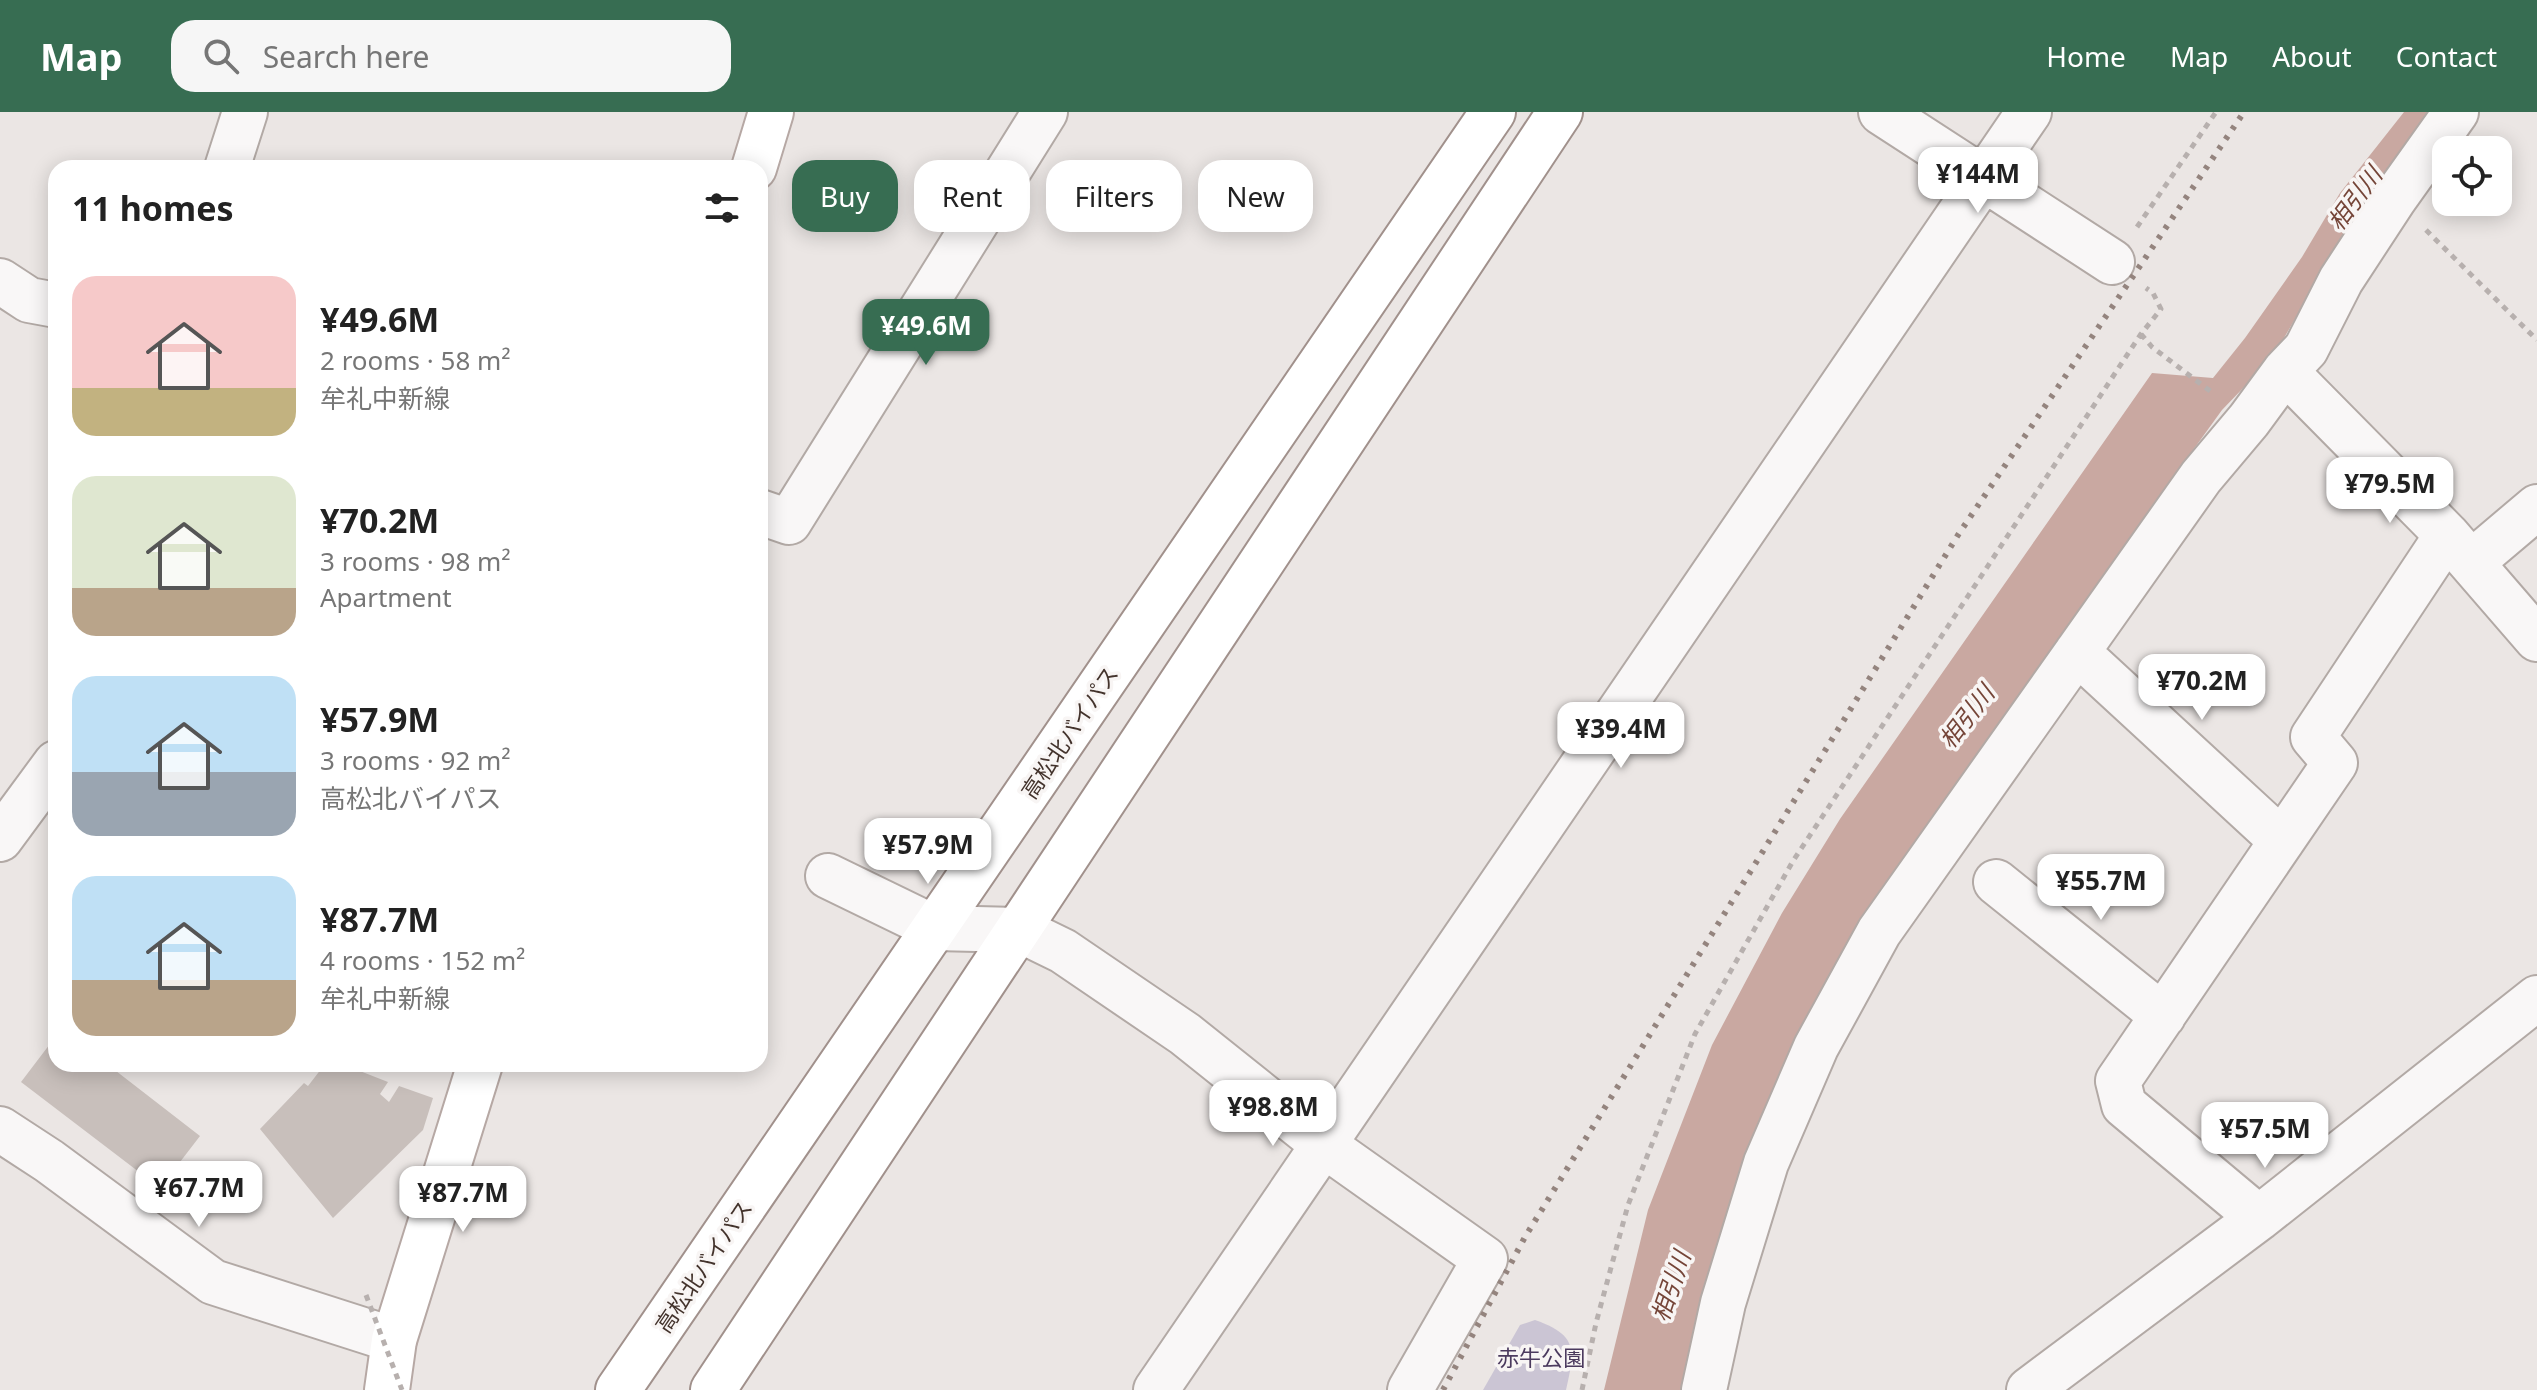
<!DOCTYPE html>
<meta charset="utf-8">
<style>
:root{--surface:#fff;--page:#f6f6f6;--text:#222;--muted:#767676;--accent:#376d52}
body{margin:0;font-family:"Noto Sans","Noto Sans JP",sans-serif;background:var(--page);color:var(--text);height:100vh;display:flex;flex-direction:column;font-size:30px;white-space:nowrap}
*{box-sizing:border-box;margin:0}
p{font-size:26px;color:var(--muted)}
.icon{flex:none;width:44px;height:44px;fill:none;stroke:currentColor;stroke-width:2;stroke-linecap:round;stroke-linejoin:round}
.map{position:relative;flex:1;overflow:hidden}
.drawer{position:absolute;left:48px;top:48px;width:720px;height:912px;display:flex;flex-direction:column;background:var(--surface);border-radius:24px;box-shadow:0 4px 20px #0003}
.drawer>*{flex:none}
.hud{position:absolute;left:792px;top:48px;width:760px;height:72px;display:flex;gap:16px}
.tools{position:absolute;left:2432px;top:24px;display:grid;gap:16px}
.tools a{display:grid;place-items:center;width:80px;height:80px;border-radius:16px;background:var(--surface);box-shadow:0 4px 20px #0003;font-size:40px}
.price{position:absolute;translate:-50% -68px;padding:0 18px;border-radius:16px;background:#fff;color:#222;font-size:26px;line-height:52px;filter:drop-shadow(0 2px 4px #0008)}
.price::after{content:'';position:absolute;left:50%;top:48px;width:24px;height:18px;margin-left:-12px;background:inherit;clip-path:polygon(0 0,100% 0,50% 100%)}
.price.current{background:var(--accent);color:#fff}
ul{padding:0;list-style:none}
li{display:flex;align-items:center;gap:24px;height:200px;padding:0 24px}
li span{display:grid;place-items:center;flex:none;width:224px;height:160px;border-radius:24px;color:#555}
li>.icon{margin-inline-start:auto}
span .icon{width:96px;height:96px;fill:#fffc;stroke-width:1}
li b{font-size:34px}
h2{display:flex;justify-content:space-between;align-items:center;height:96px;padding:0 24px;font-size:34px}
.tag{padding:0 28px;border-radius:24px;background:var(--surface);box-shadow:0 4px 20px #0003;font-size:28px;line-height:72px}
.tag.current{background:var(--accent);color:#fff}
header{display:flex;align-items:center;gap:48px;box-sizing:border-box;height:112px;padding:0 40px;background:var(--accent);color:#fff}
header strong{font-size:38px}
nav{display:flex;gap:44px;margin-inline-start:auto;font-size:28px}
.search{width:560px;height:72px;background:var(--page);display:flex;align-items:center;gap:20px;box-sizing:border-box;padding:0 28px;border-radius:24px;color:var(--muted);font-size:30px}
.map>svg:first-child{display:block}
.green{fill:#cbc5d4}
.water{fill:#c9a8a1}
.building{fill:#c8bfbb}
.lines{fill:none;stroke-linecap:round;stroke-linejoin:round}
.minor-casing{stroke:#b2a9a5;stroke-width:48}
.major-casing{stroke:#b6a8a4;stroke-width:48}
.highway-casing{stroke:#a1918c;stroke-width:48}
.path{stroke:#b7b0ae;stroke-width:5;stroke-dasharray:6 6;stroke-linecap:butt}
.minor{stroke:#f9f7f7;stroke-width:44}
.major{stroke:#fff;stroke-width:44}
.highway{stroke:#fff;stroke-width:44}
.rail{stroke:#94847e;stroke-width:6;stroke-dasharray:4 8;stroke-linecap:butt}
.path-bridge{stroke:#b7b0ae;stroke-width:5;stroke-dasharray:6 6;stroke-linecap:butt}
.labels{text-anchor:middle;dominant-baseline:central;stroke-width:7;stroke-linejoin:round;paint-order:stroke}
.street-label{font-size:22px;fill:#43332c;stroke:#f8f5f4}
.park-label{font-size:22px;fill:#4b3a5e;stroke:#f8f5f4}
.water-label{font-size:24px;font-style:italic;fill:#754538;stroke:#f8f5f4}
</style>
<header>
<strong>Map</strong>
<div class="search"><svg class="icon" aria-label="search" viewBox="0 0 24 24"><circle cx="10" cy="10" r="6"/><path d="M15 15l6 6"/></svg>Search here</div>
<nav><a>Home</a><a>Map</a><a>About</a><a>Contact</a></nav>
</header>
<div class="map">
<svg width="2537" height="1278" viewBox="0 0 2537 1278">
<rect width="100%" height="100%" fill="#ebe6e4"/>
<!-- green -->
<path class="green" d="M 1535,1208 C 1578,1223 1575,1238 1566,1278 L 1483,1278 L 1520,1213 Z"/>
<!-- water -->
<path class="water" d="M 2404,0 L 2436,0 L 2325,155 L 2273,245 L 2222,298 L 2162,381 L 1867,812 L 1687,1278 L 1604,1278 L 1648,1098 L 1712,933 L 1782,801 L 1840,707 L 2152,261 L 2213,266 L 2245,226 L 2302,145 L 2340,81 Z"/>
<!-- building -->
<path class="building" d="M 56,924 L 56,952 L 107,952 L 200,1024 L 160,1076 L 21,970 Z
M 325,952 L 342,952 L 388,970 L 380,982 L 389,990 L 399,974 L 433,986 L 423,1018 L 333,1106 L 260,1017 L 304,971 L 308,974 Z"/>
<g class="lines">
<!-- minor casing -->
<g class="minor-casing">
<path id="minor" d="M 1881,0 L 2112,150
M 227,56 L 245,0
M 0,169 L 29,188 L 56,193
M 2285,259 L 2447,423 L 2537,527
M 760,400 L 789,410 L 1045,0
M 2472,450 L 2537,395
M 2077,540 L 2282,729
M 0,727 L 56,651
M 828,764 L 935,816 L 1020,818 L 1063,839 L 1185,922 L 1324,1033 L 1485,1147 L 1410,1278
M 1996,770 L 2163,904
M 0,1017 L 49,1049 L 213,1170 L 394,1228
M 2259,1106 L 2124,993 L 2118,969 L 2335,651 L 2313,625 L 2447,423
M 1156,1278 L 2029,0
M 1704,1278 L 1723,1191 L 1766,1051 L 1816,935 L 1879,820 L 2201,365 L 2249,308 L 2285,259 L 2306,237 L 2341,168 L 2394,87 L 2456,0
M 2029,1278 L 2259,1106 L 2537,886"/>
</g>
<!-- major casing -->
<g class="major-casing">
<path id="major" d="M 754,56 L 771,0
M 387,1278 L 394,1228 L 480,952"/>
</g>
<!-- highway casing -->
<g class="highway-casing">
<path id="highway" d="M 618,1278 L 1493,0
M 713,1278 L 1560,0"/>
</g>
<!-- path -->
<path class="path" d="M 2137,115 L 2216,0
M 2426,118 L 2537,228
M 2141,222 L 2152,235 L 2214,282
M 1582,1278 L 1596,1211 L 1628,1093 L 1695,922 L 1793,749 L 2141,222 L 2161,197 L 2153,181 L 2146,176"/>
<!-- minor -->
<use href="#minor" class="minor"/>
<!-- major -->
<use href="#major" class="major"/>
<!-- highway -->
<use href="#highway" class="highway"/>
<!-- rail -->
<path class="rail" d="M 1443,1278 L 1525,1125 L 1958,423 L 2244,0"/>
<!-- path-bridge -->
<path class="path-bridge" d="M 366,1183 L 402,1278"/>
</g>
<g class="labels">
<!-- street labels -->
<g class="street-label">
<text transform="translate(1069 620) rotate(-56)">高松北バイパス</text>
<text transform="translate(703 1154) rotate(-56)">高松北バイパス</text>
</g>
<!-- park labels -->
<g class="park-label">
<text x="1541" y="1245">赤牛公園</text>
</g>
<!-- water labels -->
<g class="water-label">
<text transform="translate(2354 86) rotate(-53)">相引川</text>
<text transform="translate(1966 604) rotate(-52)">相引川</text>
<text transform="translate(1670 1174) rotate(-71)">相引川</text>
</g>
</g>
</svg>
<div class="tools">
<a><svg class="icon" aria-label="locate" viewBox="0 0 24 24"><circle cx="12" cy="12" r="6"/><path d="M12 2v4M12 18v4M2 12h4M18 12h4"/></svg></a>
</div>
<b class="price" style="left:1978px;top:103px">¥144M</b>
<b class="price current" style="left:926px;top:255px">¥49.6M</b>
<b class="price" style="left:2390px;top:413px">¥79.5M</b>
<b class="price" style="left:2202px;top:610px">¥70.2M</b>
<b class="price" style="left:1621px;top:658px">¥39.4M</b>
<b class="price" style="left:928px;top:774px">¥57.9M</b>
<b class="price" style="left:2101px;top:810px">¥55.7M</b>
<b class="price" style="left:1273px;top:1036px">¥98.8M</b>
<b class="price" style="left:2265px;top:1058px">¥57.5M</b>
<b class="price" style="left:199px;top:1117px">¥67.7M</b>
<b class="price" style="left:463px;top:1122px">¥87.7M</b>
<div class="hud">
<a class="tag current">Buy</a>
<a class="tag">Rent</a>
<a class="tag">Filters</a>
<a class="tag">New</a>
</div>
<section class="drawer">
<h2>11 homes<svg class="icon" aria-label="filters" viewBox="0 0 24 24"><path d="M4 7h16M4 17h16"/><circle cx="9" cy="7" r="2"/><circle cx="15" cy="17" r="2"/></svg></h2>
<ul>
<li><span style="background:linear-gradient(#f6c9c9 70%,#c2b280 0)"><svg class="icon" aria-label="home" viewBox="0 0 24 24"><path d="M3 11l9-7 9 7M6 9v11h12V9"/></svg></span><div><b>¥49.6M</b><p>2 rooms · 58 m²</p><p>牟礼中新線</p></div></li>
<li><span style="background:linear-gradient(#dfe7d0 70%,#b9a48a 0)"><svg class="icon" aria-label="home" viewBox="0 0 24 24"><path d="M3 11l9-7 9 7M6 9v11h12V9"/></svg></span><div><b>¥70.2M</b><p>3 rooms · 98 m²</p><p>Apartment</p></div></li>
<li><span style="background:linear-gradient(#bfe0f5 60%,#9aa5b1 0)"><svg class="icon" aria-label="home" viewBox="0 0 24 24"><path d="M3 11l9-7 9 7M6 9v11h12V9"/></svg></span><div><b>¥57.9M</b><p>3 rooms · 92 m²</p><p>高松北バイパス</p></div></li>
<li><span style="background:linear-gradient(#bfe0f5 65%,#b9a48a 0)"><svg class="icon" aria-label="home" viewBox="0 0 24 24"><path d="M3 11l9-7 9 7M6 9v11h12V9"/></svg></span><div><b>¥87.7M</b><p>4 rooms · 152 m²</p><p>牟礼中新線</p></div></li>
</ul>
</section>
</div>
